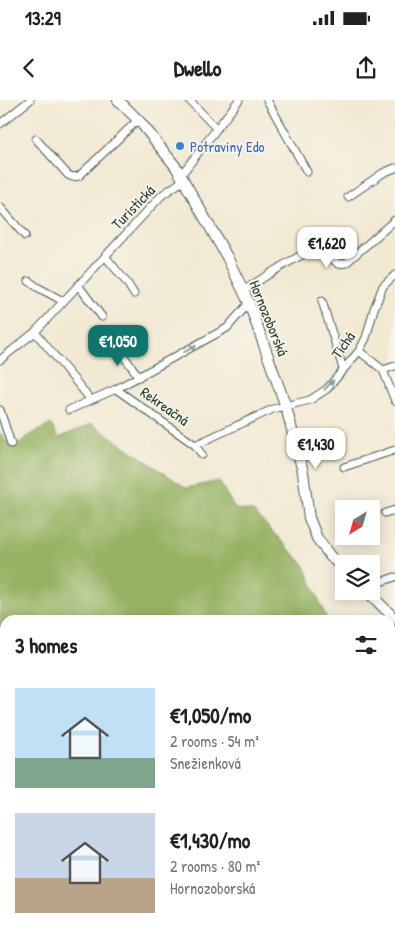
<!DOCTYPE html>
<meta charset="utf-8">
<style>
:root{--surface:#fff;--page:#f2f2f2;--text:#222;--muted:#767676;--accent:#0f766e}
body{margin:0;font-family:"Patrick Hand",sans-serif;background:var(--page);color:var(--text);height:100vh;display:flex;flex-direction:column;font-size:19px;white-space:nowrap}
*{box-sizing:border-box;margin:0}
p{font-size:16px;color:var(--muted)}
.icon{flex:none;width:28px;height:28px;fill:none;stroke:currentColor;stroke-width:2;stroke-linecap:round;stroke-linejoin:round}
.map{position:relative;flex:1;overflow:hidden}
.drawer{position:absolute;left:0px;top:515px;width:395px;height:321px;display:flex;flex-direction:column;background:var(--surface);border-radius:15px 15px 0 0;box-shadow:0 2px 12px #0003}
.drawer>*{flex:none}
.needle{width:32px;rotate:217deg}
.tools{position:absolute;left:335px;top:400px;display:grid;gap:10px}
.tools a{display:grid;place-items:center;width:45px;height:45px;border-radius:0px;background:var(--surface);box-shadow:0 2px 12px #0003;font-size:25px}
.price{position:absolute;translate:-50% -42px;padding:0 11px;border-radius:10px;background:#fff;color:#222;font-size:16px;line-height:32px;filter:drop-shadow(0 1px 2px #0008)}
.price::after{content:'';position:absolute;left:50%;top:30px;width:15px;height:11px;margin-left:-8px;background:inherit;clip-path:polygon(0 0,100% 0,50% 100%)}
.price.active{background:var(--accent);color:#fff}
ul{padding:0;list-style:none}
li{display:flex;align-items:center;gap:15px;height:125px;padding:0 15px}
li span{display:grid;place-items:center;flex:none;width:140px;height:100px;border-radius:0px;color:#555}
li>.icon{margin-inline-start:auto}
span .icon{width:60px;height:60px;fill:#fffc;stroke-width:1}
li b{font-size:21px}
h2{display:flex;justify-content:space-between;align-items:center;height:60px;padding:0 15px;font-size:21px}
.status{display:flex;justify-content:space-between;align-items:center;height:35px;padding:0 25px;background:var(--surface);direction:ltr}
.status svg{height:14px;fill:currentColor}
header{display:flex;justify-content:space-between;align-items:center;height:65px;padding:0 15px;background:var(--surface);font-size:22px;font-weight:700}
.map>svg:first-child{display:block}
.forest{fill:#96b264;stroke:#5a784c}
.lines{fill:none;stroke-linecap:round;stroke-linejoin:round}
.street-casing{stroke:#3f574c;stroke-width:9}
.secondary-casing{stroke:#3f574c;stroke-width:12}
.street{stroke:#fff;stroke-width:7}
.secondary{stroke:#fff;stroke-width:10}
.oneway{fill:#8f9e9a}
.shop-dot{fill:#3f7fe0;stroke:#f7f3e8;stroke-width:2}
.labels{text-anchor:middle;dominant-baseline:central;stroke-width:4;stroke-linejoin:round;paint-order:stroke}
.shop-label{font-size:15px;fill:#366cbe;stroke:#f7f3e8;text-anchor:start}
.street-label{font-size:15px;fill:#1f3d34;stroke:#f7f3e8}
</style>
<div class="status"><b>13:29</b><svg viewBox="0 0 49 12"><path d="M0 12V9h3v3zM5 12V6h3v6zM10 12V3h3v9zM15 12V0h3v12zM26 1h20v11H26zM47 4h2v5h-2z"/></svg></div>
<header><svg class="icon" aria-label="back" viewBox="0 0 24 24"><path d="M15 5l-7 7 7 7"/></svg>Dwello<svg class="icon" aria-label="share" viewBox="0 0 24 24"><path d="M12 15V3M7 8l5-5 5 5M5 13v7h14v-7"/></svg></header>
<div class="map">
<svg width="395" height="836" viewBox="0 0 395 836">
<rect width="100%" height="100%" fill="#f7f3e8"/>
<filter id="ink" filterUnits="userSpaceOnUse"><feTurbulence type="fractalNoise" baseFrequency=".02" numOctaves="2"/><feDisplacementMap in="SourceGraphic" scale="10" xChannelSelector="R" yChannelSelector="G"/><feConvolveMatrix kernelMatrix="1 2 1 2 8 2 1 2 1" color-interpolation-filters="sRGB"/></filter>
<filter id="wash" filterUnits="userSpaceOnUse"><feTurbulence type="fractalNoise" baseFrequency=".0096" numOctaves="4" result="noise"/><feDisplacementMap in="SourceGraphic" scale="20" xChannelSelector="R" yChannelSelector="G"/><feGaussianBlur stdDeviation="1.12" result="paint"/><feColorMatrix in="noise" values="0 0 0 0 0 0 0 0 0 0 0 0 0 0 0 0 0 1.4 0 .05"/><feComposite in="paint" operator="in"/></filter>
<g filter="url(#wash)">
<rect width="100%" height="100%" fill="#f2e9d3"/>
<!-- forest -->
<path class="forest" d="M 51,324 L 58,338 L 92,324 L 186,388 L 219,381 L 235,409 L 253,411 L 305,466 L 327,520 L 5,520 L 5,755 L 0,751 L 0,333 L 10,346 L 23,342 L 28,336 Z
M 390,681 L 395,681 L 395,836 L 165,836 L 173,833 L 173,831 L 390,831 Z
M 0,818 L 5,818 L 5,831 L 55,831 L 70,836 L 0,836 Z"/>
</g>
<g filter="url(#ink)">
<g class="lines">
<!-- street casing -->
<g class="street-casing">
<path id="street" d="M 189,0 L 216,28
M 267,0 L 307,72
M 0,24 L 30,0
M 36,39 L 68,75 L 73,77 L 79,76 L 138,20
M 181,75 L 239,0
M 348,97 L 383,73 L 395,68
M 0,107 L 25,136
M 105,156 L 127,183 L 134,194
M 29,181 L 37,187 L 63,201
M 78,185 L 102,217
M 243,191 C 256,183 307,147 320,150 C 326,151 333,160 338,164 L 346,163 L 395,120
M 322,201 L 343,269
M 35,232 L 91,300 L 116,289 L 227,228 L 249,203
M 115,244 L 139,277
M 359,251 L 383,270 L 395,301
M 0,260 L 35,232 L 162,95 L 184,80
M 383,270 L 395,266
M 116,289 L 195,345 L 273,309 L 310,300 L 327,289 L 359,251 L 366,238 L 374,209 L 383,186 L 395,175
M 0,310 L 11,344
M 69,310 L 91,300
M 195,345 L 202,355
M 344,367 L 395,350
M 385,413 L 395,410
M 371,485 L 395,477
M 390,642 L 395,657"/>
</g>
<!-- secondary casing -->
<g class="secondary-casing">
<path id="secondary" d="M 118,0 L 141,23 L 176,67 L 227,157 L 249,203 L 286,307 L 303,372 L 309,418 L 317,438 L 330,456 L 344,469
M 367,491 L 395,519"/>
</g>
<!-- street -->
<use href="#street" class="street"/>
<!-- secondary -->
<use href="#secondary" class="secondary"/>
</g>
<!-- one-way arrows -->
<defs><path id="oneway-solid" d="M-6-.8H1V-3.2L6.5 0L1 3.2V.8H-6Z" transform="scale(1.25)"/></defs>
<g class="oneway">
<use href="#oneway-solid" transform="translate(190 249) rotate(-29)"/>
<use href="#oneway-solid" transform="translate(329 285) rotate(-46)"/>
</g>
</g>
<!-- markers -->
<circle class="shop-dot" cx="180" cy="46" r="5"/>
<g class="labels">
<!-- shop labels -->
<g class="shop-label">
<text x="190" y="46">Potraviny Edo</text>
</g>
<!-- street labels -->
<g class="street-label">
<text transform="translate(133 107) rotate(-46)">Turistická</text>
<text transform="translate(269 218) rotate(68)">Hornozoborská</text>
<text transform="translate(343 245) rotate(-55)">Tichá</text>
<text transform="translate(165 306) rotate(35)">Rekreačná</text>
</g>
</g>
</svg>
<div class="tools">
<a><svg class="needle" viewBox="-14 -14 28 28"><path d="M0-13l5 13h-10z" fill="#e53935"/><path d="M0 13l5-13h-10z" fill="#767676"/></svg></a>
<a><svg class="icon" aria-label="layers" viewBox="0 0 24 24"><path d="M12 4l9 5-9 5-9-5zM3 14l9 5 9-5"/></svg></a>
</div>
<b class="price" style="left:327px;top:169px">€1,620</b>
<b class="price active" style="left:118px;top:267px">€1,050</b>
<b class="price" style="left:316px;top:370px">€1,430</b>
<section class="drawer">
<h2>3 homes<svg class="icon" aria-label="filters" viewBox="0 0 24 24"><path d="M4 7h16M4 17h16"/><circle cx="9" cy="7" r="2"/><circle cx="15" cy="17" r="2"/></svg></h2>
<ul>
<li><span style="background:linear-gradient(#bfe0f5 70%,#7fa58c 0)"><svg class="icon" aria-label="home" viewBox="0 0 24 24"><path d="M3 11l9-7 9 7M6 9v11h12V9"/></svg></span><div><b>€1,050/mo</b><p>2 rooms · 54 m²</p><p>Snežienková</p></div></li>
<li><span style="background:linear-gradient(#c9d6e8 65%,#b9a48a 0)"><svg class="icon" aria-label="home" viewBox="0 0 24 24"><path d="M3 11l9-7 9 7M6 9v11h12V9"/></svg></span><div><b>€1,430/mo</b><p>2 rooms · 80 m²</p><p>Hornozoborská</p></div></li>
</ul>
</section>
</div>
